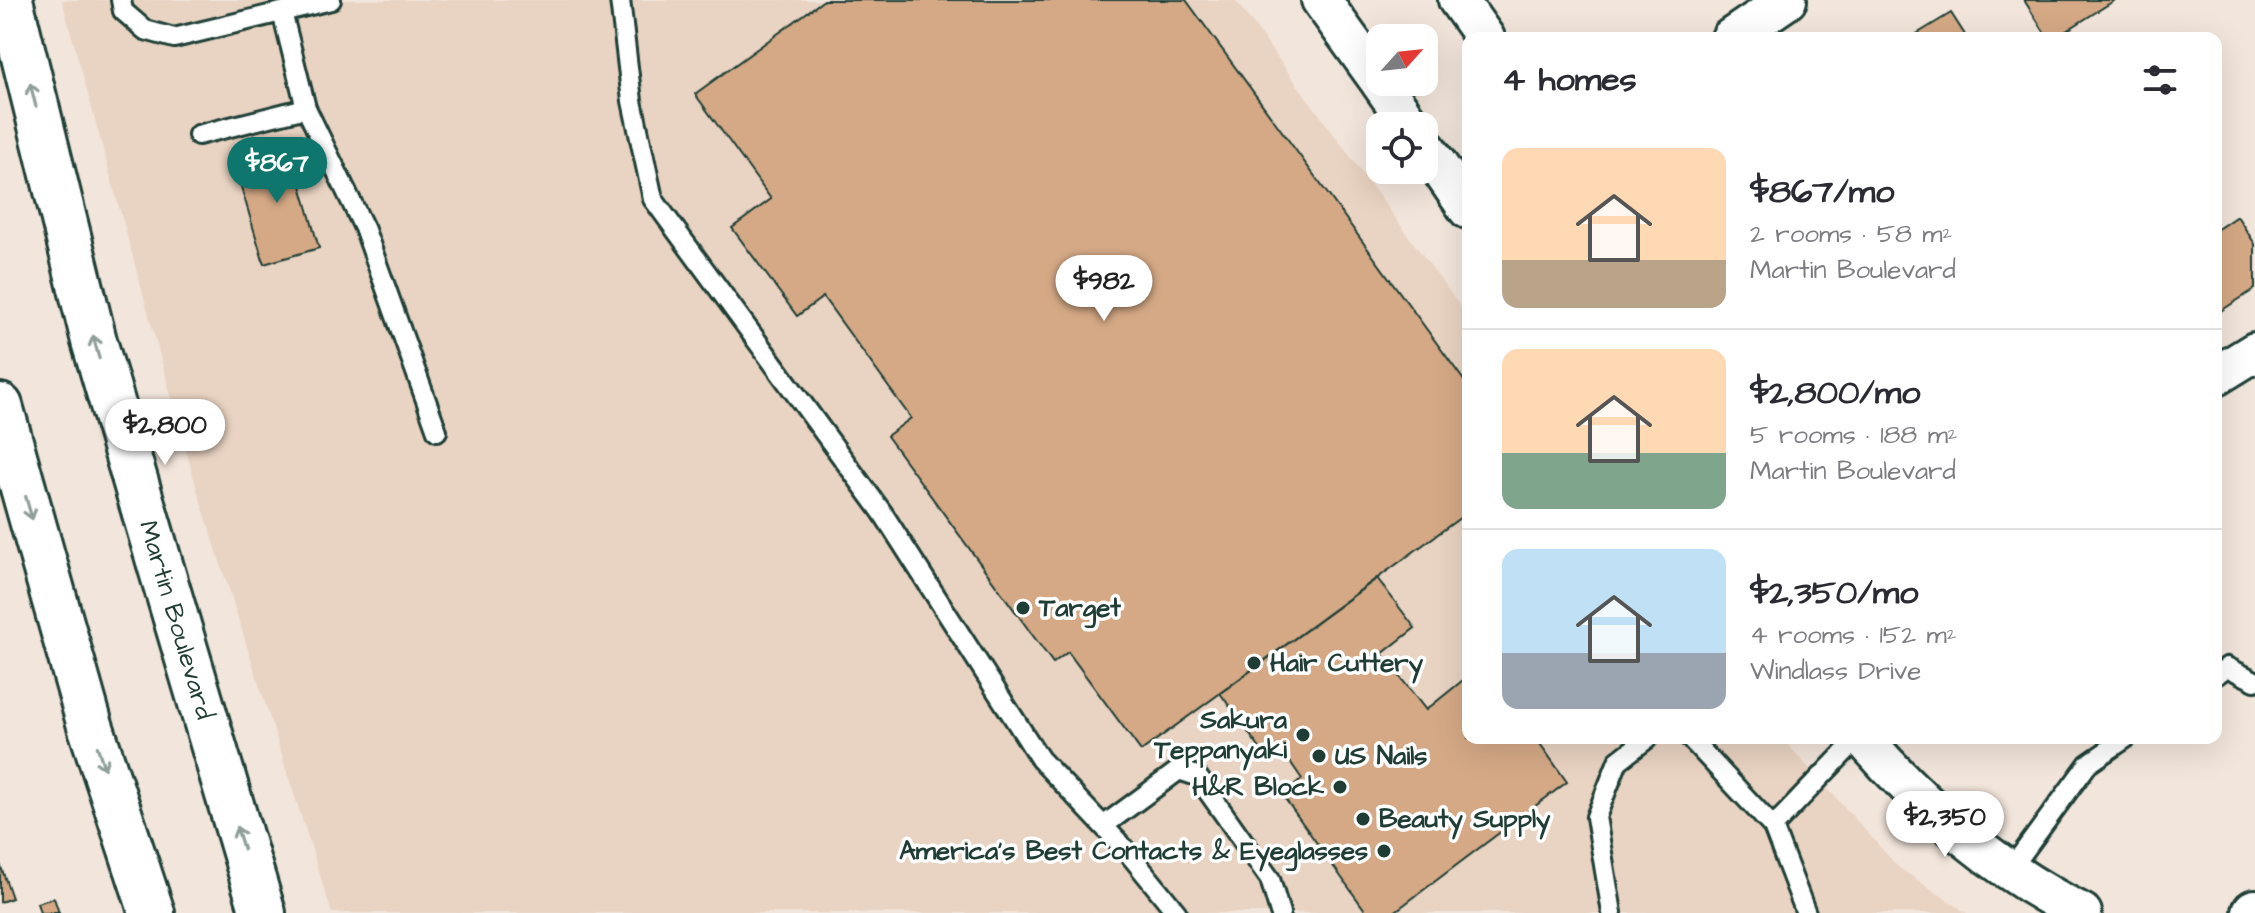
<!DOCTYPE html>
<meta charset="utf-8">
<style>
:root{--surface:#fff;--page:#f7f7f7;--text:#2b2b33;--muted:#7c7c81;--line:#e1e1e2;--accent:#0f766e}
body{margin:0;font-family:"Architects Daughter",sans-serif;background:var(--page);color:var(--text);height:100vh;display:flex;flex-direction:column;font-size:30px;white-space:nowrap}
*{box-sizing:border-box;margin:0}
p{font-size:26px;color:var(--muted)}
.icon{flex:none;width:44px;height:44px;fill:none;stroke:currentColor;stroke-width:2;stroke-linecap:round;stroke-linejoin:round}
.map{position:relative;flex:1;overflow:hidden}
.drawer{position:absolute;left:1462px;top:32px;width:760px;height:712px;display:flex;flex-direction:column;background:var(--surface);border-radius:16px;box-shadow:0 8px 32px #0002}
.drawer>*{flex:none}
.needle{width:52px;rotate:63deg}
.fabs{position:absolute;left:1366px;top:24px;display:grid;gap:16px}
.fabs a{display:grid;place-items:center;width:72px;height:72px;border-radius:16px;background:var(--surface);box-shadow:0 8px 32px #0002;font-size:40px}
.price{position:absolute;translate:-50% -68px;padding:0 18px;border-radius:28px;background:#fff;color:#222;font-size:26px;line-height:52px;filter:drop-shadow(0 2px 4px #0008)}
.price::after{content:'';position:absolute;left:50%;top:48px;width:24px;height:18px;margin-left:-12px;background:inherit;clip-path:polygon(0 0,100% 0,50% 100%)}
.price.active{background:var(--accent);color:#fff}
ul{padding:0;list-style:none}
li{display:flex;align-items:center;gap:24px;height:200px;padding:0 40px}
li+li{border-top:2px solid var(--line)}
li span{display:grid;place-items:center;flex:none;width:224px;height:160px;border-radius:16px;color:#555}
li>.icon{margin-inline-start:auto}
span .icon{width:96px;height:96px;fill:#fffc;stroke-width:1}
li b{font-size:34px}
h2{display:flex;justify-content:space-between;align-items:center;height:96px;padding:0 40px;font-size:34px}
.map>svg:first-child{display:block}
.built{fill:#e9d3c2}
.building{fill:#d5a986;stroke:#1f3d34;stroke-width:2}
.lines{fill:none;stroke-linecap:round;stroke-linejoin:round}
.lane-casing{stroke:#1f3d34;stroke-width:24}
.street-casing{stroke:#1f3d34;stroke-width:44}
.secondary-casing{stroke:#1f3d34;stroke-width:50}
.lane{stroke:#fff;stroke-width:18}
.street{stroke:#fff;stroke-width:38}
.secondary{stroke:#fff;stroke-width:44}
.oneway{stroke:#8f9e9a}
.poi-dot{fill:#1f3d34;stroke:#fff;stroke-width:3}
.labels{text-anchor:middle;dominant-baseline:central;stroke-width:7;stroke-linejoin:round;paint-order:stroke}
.poi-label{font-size:26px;font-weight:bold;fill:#1f3d34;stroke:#fff;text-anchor:start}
.street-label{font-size:26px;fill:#1f3d34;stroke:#fff}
</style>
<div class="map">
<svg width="2255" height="913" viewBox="0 0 2255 913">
<rect width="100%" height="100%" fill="#f2e5db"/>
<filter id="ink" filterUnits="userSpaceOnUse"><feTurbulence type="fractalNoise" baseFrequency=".0125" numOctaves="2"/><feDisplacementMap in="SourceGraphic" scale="16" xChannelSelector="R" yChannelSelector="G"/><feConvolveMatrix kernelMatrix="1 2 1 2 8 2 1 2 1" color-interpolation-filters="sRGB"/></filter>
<g filter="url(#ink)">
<!-- built -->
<path class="built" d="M 62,0 L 1235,0 L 1468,317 L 1468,738 L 1782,738 L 1899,868 L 1967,913 L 332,913 L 196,486 Z"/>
<!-- building -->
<path class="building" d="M 824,0 L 1186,0 L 1468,386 L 1468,512 L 1141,751 L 1068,652 L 1053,663 L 887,436 L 911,418 L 823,297 L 797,316 L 732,228 L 771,199 L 695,94 Z
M 2024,0 L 2115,0 L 2055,38 L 2048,38 Z
M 1951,13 L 1967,38 L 1910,38 Z
M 290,147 L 319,248 L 264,264 L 234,163 Z
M 2237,216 L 2255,244 L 2255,289 L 2216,314 L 2216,230 Z
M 1377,578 L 1415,628 L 1382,654 L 1426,710 L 1468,676 L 1468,738 L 1536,738 L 1567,782 L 1393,913 L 1367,913 L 1283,796 L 1302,779 L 1280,747 L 1266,757 L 1220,693 Z
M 0,864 L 12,898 L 0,902 Z
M 54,898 L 59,913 L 40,913 L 37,903 Z"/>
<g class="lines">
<!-- lane casing -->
<g class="lane-casing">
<path id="lane" d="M 121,0 L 123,11 L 145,30 L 174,38 L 331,0
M 620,0 L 632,101 L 653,199 L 882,512 L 1040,759 L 1126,850 L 1177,913
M 282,12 L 306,108 L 365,230 L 437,431
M 198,135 L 306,108
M 2216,675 L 2227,667 L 2255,681
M 1690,738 L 1773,827
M 1103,826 L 1179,770 L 1197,776 L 1270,879 L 1280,913
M 2011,869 L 2088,764 L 2126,738
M 1612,913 L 1596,817 L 1618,761 L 1648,738
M 1806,913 L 1773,827 L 1858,738"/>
</g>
<!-- street casing -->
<g class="street-casing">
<path id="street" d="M 1321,0 L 1380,82
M 1458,0 L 1485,38
M 1731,38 L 1787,0
M 1380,82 L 1411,126
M 1424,145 L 1468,209
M 2216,376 L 2255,352
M 1863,738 C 1922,807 2000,873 2082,913"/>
</g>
<!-- secondary casing -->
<g class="secondary-casing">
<g id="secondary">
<path id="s1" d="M 10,0 L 94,341 L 263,913"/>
<path d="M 0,406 L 89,722 L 152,913"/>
<path d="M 2255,913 L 2255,912"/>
</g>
</g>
<!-- lane -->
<use href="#lane" class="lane"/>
<!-- street -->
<use href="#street" class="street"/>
<!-- secondary -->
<use href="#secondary" class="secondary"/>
</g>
<!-- one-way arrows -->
<defs><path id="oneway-shaft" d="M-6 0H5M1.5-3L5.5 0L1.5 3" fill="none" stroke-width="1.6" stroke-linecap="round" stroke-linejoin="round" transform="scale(2)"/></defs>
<g class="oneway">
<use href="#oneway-shaft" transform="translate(33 95) rotate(-104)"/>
<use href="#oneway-shaft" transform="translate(96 347) rotate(-105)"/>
<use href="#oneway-shaft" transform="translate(29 508) rotate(74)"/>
<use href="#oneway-shaft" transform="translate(101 758) rotate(72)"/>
<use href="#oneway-shaft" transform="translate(240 838) rotate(-107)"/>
</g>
</g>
<!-- markers -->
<g class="poi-dot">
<circle cx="1023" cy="608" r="8"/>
<circle cx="1254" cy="663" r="8"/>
<circle cx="1303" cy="735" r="8"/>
<circle cx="1319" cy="756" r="8"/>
<circle cx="1340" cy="787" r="8"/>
<circle cx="1363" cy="819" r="8"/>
<circle cx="1384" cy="851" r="8"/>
</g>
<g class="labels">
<!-- poi labels -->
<g class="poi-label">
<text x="1039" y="608">Target</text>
<text x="1270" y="663">Hair Cuttery</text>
<text x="1287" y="720" text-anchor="end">Sakura<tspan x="1287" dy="30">Teppanyaki</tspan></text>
<text x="1335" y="756">US Nails</text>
<text x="1324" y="787" text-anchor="end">H&amp;R Block</text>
<text x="1379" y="819">Beauty Supply</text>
<text x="1368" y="851" text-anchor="end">America's Best Contacts &amp; Eyeglasses</text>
</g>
<!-- street labels -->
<g class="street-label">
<text stroke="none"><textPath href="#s1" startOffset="642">Martin Boulevard</textPath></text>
</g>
</g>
</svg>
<div class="fabs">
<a><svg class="needle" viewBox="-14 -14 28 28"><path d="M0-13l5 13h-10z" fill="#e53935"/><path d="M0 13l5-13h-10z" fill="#7c7c81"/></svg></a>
<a><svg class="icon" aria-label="locate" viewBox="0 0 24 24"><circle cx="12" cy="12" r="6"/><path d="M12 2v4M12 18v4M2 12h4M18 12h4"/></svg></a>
</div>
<b class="price active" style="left:277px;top:205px">$867</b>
<b class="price" style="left:1104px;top:323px">$982</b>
<b class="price" style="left:165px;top:467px">$2,800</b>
<b class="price" style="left:1945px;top:859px">$2,350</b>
<section class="drawer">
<h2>4 homes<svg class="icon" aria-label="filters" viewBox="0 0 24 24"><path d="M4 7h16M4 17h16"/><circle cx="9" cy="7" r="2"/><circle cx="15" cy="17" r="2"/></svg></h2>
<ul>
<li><span style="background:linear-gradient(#ffd9b3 70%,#b9a48a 0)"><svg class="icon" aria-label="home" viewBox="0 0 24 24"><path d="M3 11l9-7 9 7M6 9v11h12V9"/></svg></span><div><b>$867/mo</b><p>2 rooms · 58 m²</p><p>Martin Boulevard</p></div></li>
<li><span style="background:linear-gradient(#ffd9b3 65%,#7fa58c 0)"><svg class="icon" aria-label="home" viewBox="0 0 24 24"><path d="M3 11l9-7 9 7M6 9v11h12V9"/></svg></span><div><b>$2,800/mo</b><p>5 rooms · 188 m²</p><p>Martin Boulevard</p></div></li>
<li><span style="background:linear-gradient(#bfe0f5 65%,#9aa5b1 0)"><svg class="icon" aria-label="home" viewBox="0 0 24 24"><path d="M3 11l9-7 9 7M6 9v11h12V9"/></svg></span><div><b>$2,350/mo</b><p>4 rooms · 152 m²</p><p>Windlass Drive</p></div></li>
</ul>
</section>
</div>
